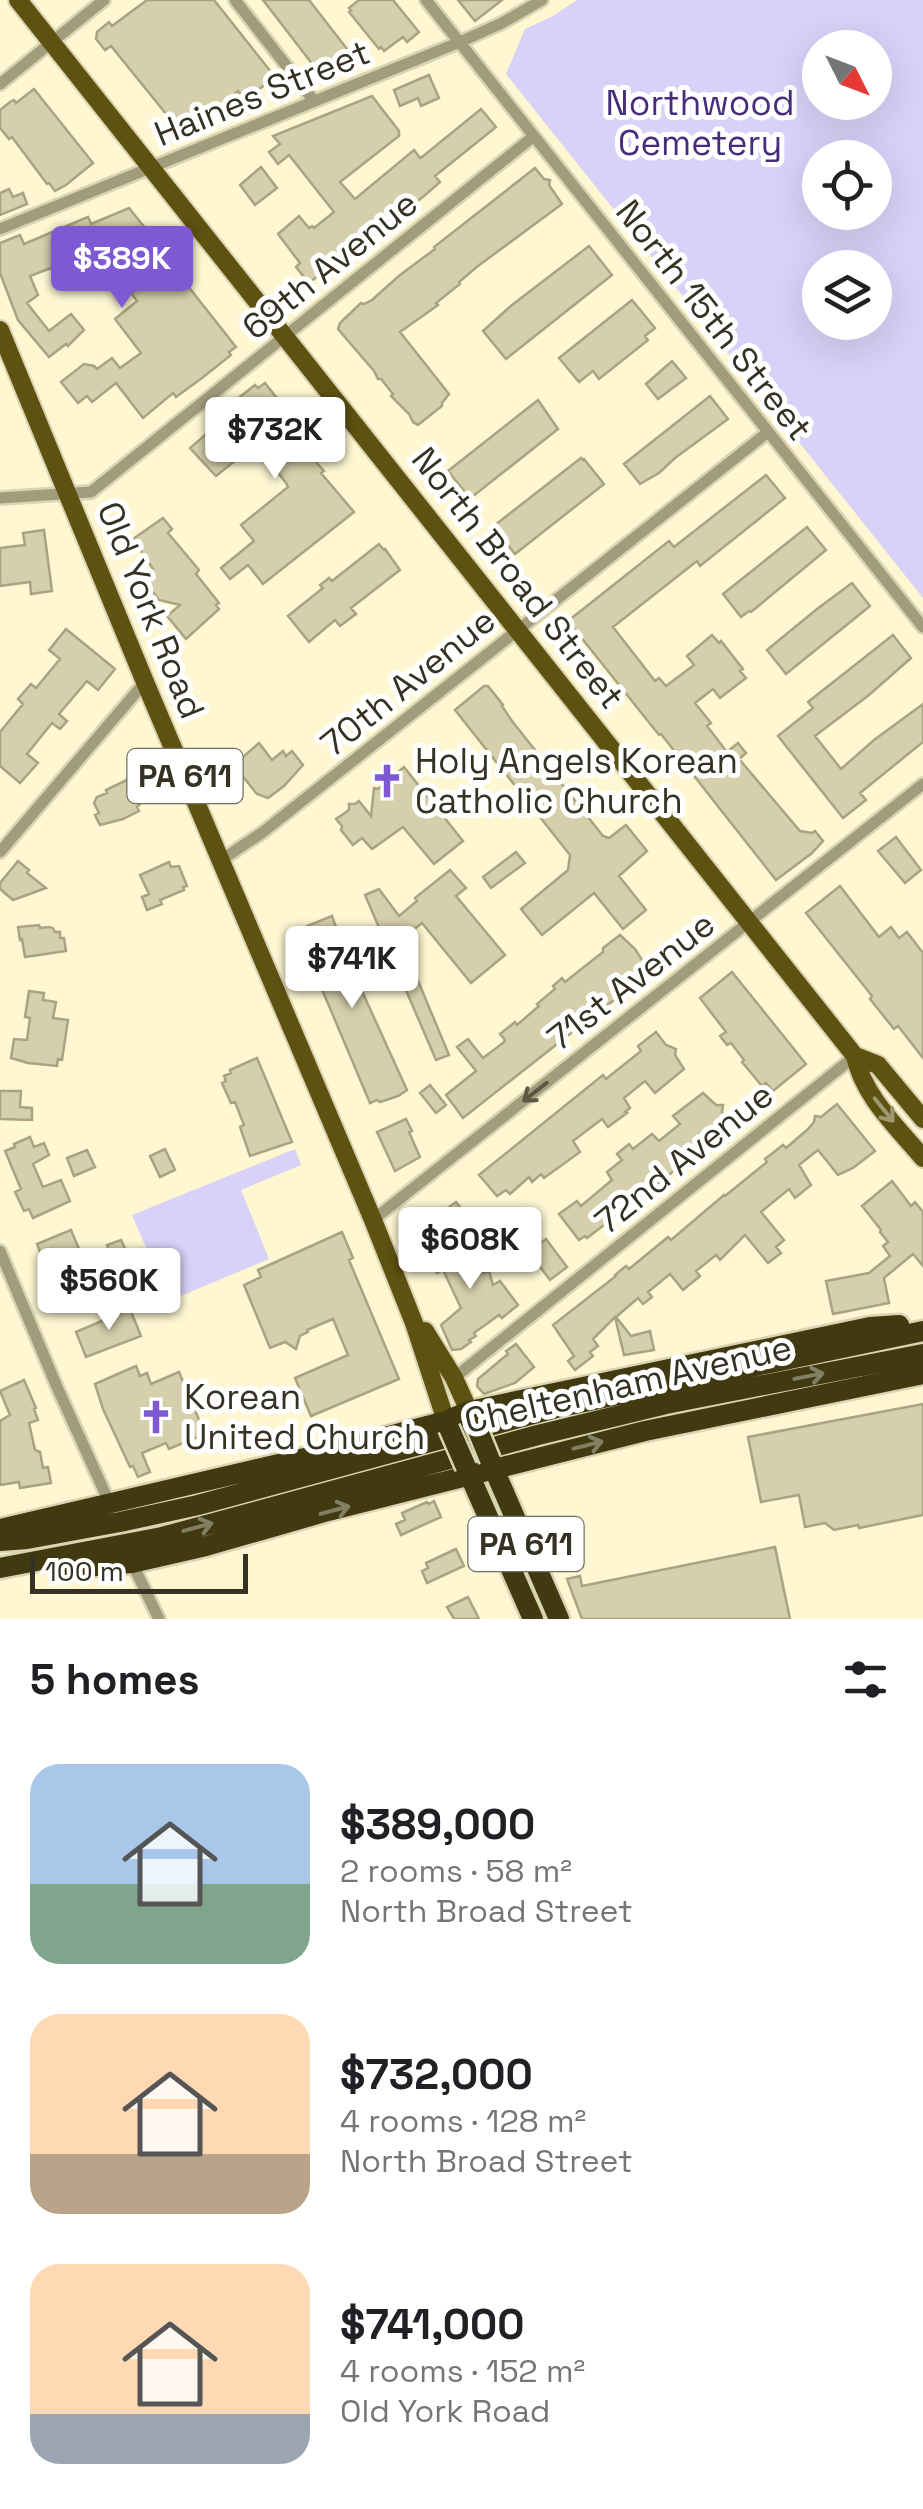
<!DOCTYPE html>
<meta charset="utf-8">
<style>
:root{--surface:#fff;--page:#f6f6f6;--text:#202124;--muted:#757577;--accent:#7e59d3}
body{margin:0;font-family:"Space Grotesk",sans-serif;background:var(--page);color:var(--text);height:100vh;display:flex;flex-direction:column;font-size:38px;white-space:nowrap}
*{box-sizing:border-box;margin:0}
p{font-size:32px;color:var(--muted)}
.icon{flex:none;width:55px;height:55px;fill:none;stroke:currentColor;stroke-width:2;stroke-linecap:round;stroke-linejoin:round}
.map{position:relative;height:1619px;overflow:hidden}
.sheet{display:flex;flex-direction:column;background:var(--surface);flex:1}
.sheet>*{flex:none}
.needle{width:65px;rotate:132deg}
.buttons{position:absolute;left:802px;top:30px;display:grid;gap:20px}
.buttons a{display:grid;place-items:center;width:90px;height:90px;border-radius:50%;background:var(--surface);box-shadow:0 10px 40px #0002;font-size:50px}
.scale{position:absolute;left:30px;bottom:25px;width:218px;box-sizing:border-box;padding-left:10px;border:5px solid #353224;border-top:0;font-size:28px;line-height:35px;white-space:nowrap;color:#353224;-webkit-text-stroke:8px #fff;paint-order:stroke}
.price{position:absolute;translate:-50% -85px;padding:0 22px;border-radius:10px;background:#fff;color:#222;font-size:32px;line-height:65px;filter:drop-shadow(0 2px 5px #0008)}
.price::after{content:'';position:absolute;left:50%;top:60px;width:30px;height:22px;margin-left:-15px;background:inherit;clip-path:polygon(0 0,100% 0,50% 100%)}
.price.on{background:var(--accent);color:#fff}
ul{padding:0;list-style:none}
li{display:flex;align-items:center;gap:30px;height:250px;padding:0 30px}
li span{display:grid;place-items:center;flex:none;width:280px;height:200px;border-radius:30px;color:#555}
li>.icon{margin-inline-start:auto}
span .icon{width:120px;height:120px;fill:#fffc;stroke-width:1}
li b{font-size:42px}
h2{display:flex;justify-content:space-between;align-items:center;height:120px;padding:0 30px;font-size:42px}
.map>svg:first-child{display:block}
.green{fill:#d8d1f8;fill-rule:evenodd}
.building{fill:#d6cfab;stroke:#aaa381;stroke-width:2.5}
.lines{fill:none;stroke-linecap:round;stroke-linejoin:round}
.street-casing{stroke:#dad4b3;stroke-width:16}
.primary-casing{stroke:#dad4b3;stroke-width:22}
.highway-casing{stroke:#dad4b3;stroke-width:25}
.street{stroke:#a29c7d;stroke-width:11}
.primary{stroke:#5e5210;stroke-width:18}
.highway{stroke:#413910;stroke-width:20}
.highway-bridge-casing{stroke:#dad4b3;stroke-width:25;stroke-linecap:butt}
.highway-bridge{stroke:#413910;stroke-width:20}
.oneway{stroke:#5b5743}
.oneway2{stroke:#9e9770}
.oneway3{stroke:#847e64}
.labels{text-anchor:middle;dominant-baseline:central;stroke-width:10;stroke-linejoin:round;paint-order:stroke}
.shield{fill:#fff;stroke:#727066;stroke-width:2.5}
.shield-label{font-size:32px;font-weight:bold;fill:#353224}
.street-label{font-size:35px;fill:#353224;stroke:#fff}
.park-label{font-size:35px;fill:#452d7b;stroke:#fff}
.poi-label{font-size:35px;fill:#353224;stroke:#fff;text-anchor:start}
</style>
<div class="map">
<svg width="923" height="1619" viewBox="0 0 923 1619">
<rect width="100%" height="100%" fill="#fef7d2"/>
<!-- green -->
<path class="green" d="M 577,0 L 923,0 L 923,598 L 506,74 L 525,29 L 553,16 ZM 820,48 L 875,48 L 875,102 L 820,102 ZM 820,158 L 875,158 L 875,212 L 820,212 ZM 820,268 L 875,268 L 875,322 L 820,322 Z
M 295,1149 L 301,1165 L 241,1190 L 269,1259 L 169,1301 L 132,1215 Z"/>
<!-- building -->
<path class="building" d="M 147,0 L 214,0 L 275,77 L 245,100 L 238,91 L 184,136 L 111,46 L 105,50 L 96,39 L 97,32 L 109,22 L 112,26 Z
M 263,0 L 309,0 L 351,54 L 323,78 Z
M 359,0 L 393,0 L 419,32 L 407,42 L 403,37 L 384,51 L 381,47 L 379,49 L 349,12 L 351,11 L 349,8 Z
M 458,0 L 502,0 L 475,21 Z
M 429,75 L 439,98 L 421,106 L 418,98 L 400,106 L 394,90 Z
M 34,89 L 93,163 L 66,185 L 55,191 L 49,183 L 47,184 L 12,137 L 9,139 L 0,128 L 0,110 L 10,102 L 14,100 L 16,103 Z
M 372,96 L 399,131 L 399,136 L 340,182 L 355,199 L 414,150 L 420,158 L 422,157 L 481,109 L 496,127 L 435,176 L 440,182 L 424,196 L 364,244 L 359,238 L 336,257 L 338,260 L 309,283 L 296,267 L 300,263 L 278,234 L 299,216 L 309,228 L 312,226 L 314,228 L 334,212 L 289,155 L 278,164 L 269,152 L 280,144 L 273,136 Z
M 261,167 L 277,188 L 255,205 L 240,185 Z
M 535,168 L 544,179 L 550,180 L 549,185 L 562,204 L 478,266 L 459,282 L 460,284 L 436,303 L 438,305 L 400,332 L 449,394 L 442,403 L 442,406 L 418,425 L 413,422 L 409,414 L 391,396 L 393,394 L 381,379 L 378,379 L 374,371 L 338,329 L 340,323 L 361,303 L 364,304 L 372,300 L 400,275 L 435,249 L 434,247 Z
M 9,189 L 13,197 L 23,193 L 27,204 L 0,215 L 0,193 Z
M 129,208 L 153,238 L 149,242 L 174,273 L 176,271 L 236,347 L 229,352 L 231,355 L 202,378 L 176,397 L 173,393 L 143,418 L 116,383 L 92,402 L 87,396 L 78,403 L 61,382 L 84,364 L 94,366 L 97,369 L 112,358 L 120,368 L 141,353 L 115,319 L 137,301 L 131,293 L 134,290 L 115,264 L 98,271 L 94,262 L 82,267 L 77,258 L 30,276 L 38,295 L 27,303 L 49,331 L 71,314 L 84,330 L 68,346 L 66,344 L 49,357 L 18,320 L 0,273 L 0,243 L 20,235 L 24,244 L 88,217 L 91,224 Z
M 589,246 L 612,275 L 506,359 L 483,331 L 512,305 Z
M 632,300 L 655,328 L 645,336 L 648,340 L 599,379 L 593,371 L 579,382 L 559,358 Z
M 672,361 L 686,378 L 658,399 L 646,384 Z
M 265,383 L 323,457 L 316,462 L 324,471 L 321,473 L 354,512 L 263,584 L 248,565 L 230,579 L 221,568 L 254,541 L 241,525 L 288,487 L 286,483 L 256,444 L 216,476 L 190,448 L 231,413 L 227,407 L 255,385 L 258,388 Z
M 710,396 L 728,419 L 675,458 L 659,473 L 640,484 L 624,464 Z
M 538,400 L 558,429 L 472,497 L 470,494 L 468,496 L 448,471 Z
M 581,458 L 583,460 L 584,459 L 604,484 L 515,554 L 495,529 L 497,528 L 495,525 Z
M 766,475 L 785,498 L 700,566 L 697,561 L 613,627 L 655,681 L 659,678 L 666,686 L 694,665 L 687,656 L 712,635 L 719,643 L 721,641 L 743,669 L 740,671 L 746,678 L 720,698 L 713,689 L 695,703 L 711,723 L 707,726 L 727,752 L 738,743 L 746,753 L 739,759 L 800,831 L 812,833 L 815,831 L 823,841 L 812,853 L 776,880 L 661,734 L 659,735 L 568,621 L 669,541 L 674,547 Z
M 163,518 L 172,529 L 168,533 L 199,570 L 196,574 L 219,603 L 216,605 L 219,609 L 186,639 L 167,616 L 180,605 L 159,600 L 142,578 L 153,569 L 133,539 Z
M 807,527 L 826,550 L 751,612 L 749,611 L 741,617 L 723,594 Z
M 44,530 L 52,591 L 31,594 L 30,582 L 0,586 L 0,548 L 25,545 L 23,533 Z
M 379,544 L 384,550 L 385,549 L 400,570 L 351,608 L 356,614 L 340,626 L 335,620 L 309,642 L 288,616 L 323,588 L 320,585 L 329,578 L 332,581 Z
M 852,583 L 870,606 L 786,674 L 767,650 L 817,609 Z
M 66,629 L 115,669 L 98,690 L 87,681 L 59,714 L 67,721 L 60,729 L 52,723 L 27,754 L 38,763 L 20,783 L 0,766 L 0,732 L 23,704 L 18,699 L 31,684 L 36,688 L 60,659 L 49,650 Z
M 893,635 L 911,658 L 869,695 L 815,736 L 841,769 L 874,740 L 923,704 L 923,742 L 860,793 L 866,800 L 843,818 L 778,736 L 813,708 L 808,702 Z
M 484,686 L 488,686 L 503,705 L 502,706 L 512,721 L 603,836 L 609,838 L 626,825 L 647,851 L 619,876 L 646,910 L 623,929 L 594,893 L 542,935 L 521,909 L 568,870 L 570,855 L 455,710 Z
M 259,743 L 272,760 L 283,751 L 286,756 L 292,751 L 303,765 L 284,786 L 268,798 L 257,794 L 244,778 L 236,783 L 227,771 Z
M 404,767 L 463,841 L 434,864 L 403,827 L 372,849 L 362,838 L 353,845 L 341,830 L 342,826 L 336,819 L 349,810 L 349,804 L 355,804 L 359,801 L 371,816 L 374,788 L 378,789 Z
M 133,777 L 142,797 L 142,802 L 137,807 L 139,811 L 123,819 L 100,825 L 95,815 L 99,813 L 94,803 L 97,797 L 107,793 L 106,790 Z
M 896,837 L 921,870 L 905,883 L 878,851 Z
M 516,852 L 525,863 L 491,888 L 483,877 Z
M 18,861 L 29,870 L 27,873 L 46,888 L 13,900 L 0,889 L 0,883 Z
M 169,862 L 171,867 L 179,866 L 187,886 L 183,887 L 184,890 L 160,900 L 162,904 L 147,910 L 142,897 L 149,894 L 140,875 Z
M 450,870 L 466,888 L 456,896 L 505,955 L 471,983 L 422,923 L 401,940 L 449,1055 L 436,1060 L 365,895 L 379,889 L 399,916 L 417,901 L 415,898 Z
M 840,886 L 879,937 L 891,927 L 899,938 L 907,932 L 923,953 L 923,1058 L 898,1026 L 894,1029 L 870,999 L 872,996 L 806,913 Z
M 332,916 L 337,930 L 341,928 L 347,940 L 343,942 L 356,978 L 407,1090 L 398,1096 L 380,1102 L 377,1100 L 370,1103 L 299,935 L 307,932 L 307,926 Z
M 39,925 L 40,928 L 49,927 L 53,928 L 55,932 L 60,932 L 60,938 L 64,938 L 66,951 L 25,957 L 22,939 L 20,940 L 18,927 Z
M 620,935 L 635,949 L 650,972 L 605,1007 L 596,998 L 567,1022 L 571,1033 L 463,1118 L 446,1095 L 476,1071 L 457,1047 L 468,1039 L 483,1058 L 503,1043 L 505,1040 L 500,1034 L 515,1022 L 517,1025 L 539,1006 L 537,1004 L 555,989 L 553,986 L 562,978 L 565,982 L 603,952 L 603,948 Z
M 732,972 L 806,1064 L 773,1091 L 766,1083 L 762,1086 L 742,1062 L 744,1060 L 731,1043 L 727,1045 L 720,1036 L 726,1032 L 700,998 Z
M 29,991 L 44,993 L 43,1000 L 56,1002 L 53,1018 L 68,1020 L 62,1060 L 58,1059 L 57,1066 L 28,1063 L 11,1058 L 14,1039 L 27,1040 L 30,1018 L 25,1017 Z
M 656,1032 L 666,1045 L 676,1049 L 675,1055 L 684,1069 L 655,1093 L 645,1081 L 624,1098 L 630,1108 L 625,1112 L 627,1113 L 608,1127 L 602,1119 L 573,1141 L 580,1152 L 544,1178 L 541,1174 L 532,1182 L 529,1177 L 510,1194 L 506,1190 L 497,1196 L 479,1175 L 603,1075 L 606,1079 L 641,1051 L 638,1046 Z
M 257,1058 L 292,1142 L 250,1156 L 240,1127 L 244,1125 L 235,1102 L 231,1103 L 222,1083 L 226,1081 L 224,1076 L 231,1073 L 230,1070 Z
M 430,1085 L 446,1105 L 436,1113 L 420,1093 Z
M 0,1091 L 21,1091 L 20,1107 L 32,1108 L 32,1120 L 0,1119 Z
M 703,1093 L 716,1105 L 723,1105 L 722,1112 L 729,1121 L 726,1123 L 728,1127 L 654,1187 L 656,1190 L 645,1198 L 643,1195 L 587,1238 L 585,1236 L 579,1240 L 559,1214 L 577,1201 L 581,1206 L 612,1180 L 607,1172 L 622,1160 L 617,1154 L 629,1144 L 633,1149 L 652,1134 L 659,1141 L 680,1124 L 673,1116 Z
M 837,1104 L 875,1151 L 853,1168 L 838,1175 L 818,1150 L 799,1165 L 811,1185 L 795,1198 L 789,1189 L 761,1212 L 784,1240 L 776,1247 L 781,1253 L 768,1263 L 745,1235 L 720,1260 L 716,1255 L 696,1271 L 700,1276 L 683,1290 L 670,1274 L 648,1292 L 652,1297 L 643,1304 L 638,1298 L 616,1317 L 631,1336 L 650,1331 L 654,1350 L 624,1355 L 615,1317 L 593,1339 L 598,1346 L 590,1352 L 593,1356 L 575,1370 L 568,1361 L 574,1356 L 553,1325 L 616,1276 L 615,1275 L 626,1266 L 629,1269 L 668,1237 L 671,1240 L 724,1195 L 725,1196 L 767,1162 L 765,1159 L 783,1145 L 786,1148 L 807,1130 L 814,1122 L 815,1116 L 821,1117 Z
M 406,1119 L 412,1131 L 409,1132 L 420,1157 L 395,1171 L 377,1132 Z
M 30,1137 L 34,1147 L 44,1143 L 49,1155 L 33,1164 L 43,1187 L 61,1180 L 70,1201 L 33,1218 L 29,1209 L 24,1211 L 15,1192 L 21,1189 L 5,1151 L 15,1147 L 14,1144 Z
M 165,1149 L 175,1170 L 160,1177 L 150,1156 Z
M 87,1150 L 95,1167 L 74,1176 L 67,1158 Z
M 892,1181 L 911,1206 L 915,1202 L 923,1212 L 923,1266 L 913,1254 L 884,1278 L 889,1303 L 833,1314 L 826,1281 L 869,1273 L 890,1256 L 883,1246 L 888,1242 L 880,1232 L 881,1230 L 862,1206 Z
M 456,1202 L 466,1215 L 432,1240 L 418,1221 L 427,1214 L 430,1217 L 442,1208 L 444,1211 Z
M 71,1230 L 87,1268 L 91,1266 L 94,1274 L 115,1265 L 107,1245 L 121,1240 L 128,1255 L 124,1257 L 130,1273 L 88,1294 L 62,1304 L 53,1282 L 60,1279 L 49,1254 L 42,1257 L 37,1244 Z
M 342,1232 L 353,1258 L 349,1260 L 399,1379 L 311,1416 L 295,1378 L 348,1355 L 333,1319 L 307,1330 L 308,1332 L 300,1336 L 296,1349 L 285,1342 L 270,1348 L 244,1285 L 261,1277 L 258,1270 Z
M 470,1236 L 484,1273 L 489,1271 L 493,1285 L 500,1281 L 518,1305 L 502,1318 L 499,1315 L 474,1333 L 476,1336 L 469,1340 L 471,1342 L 461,1349 L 452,1350 L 441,1325 L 461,1308 L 443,1270 L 437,1273 L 429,1253 Z
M 546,1239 L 567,1267 L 550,1280 L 529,1252 Z
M 130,1309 L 141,1336 L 86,1357 L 76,1332 Z
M 516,1344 L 534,1367 L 515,1383 L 484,1394 L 477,1386 L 478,1379 L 508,1354 L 506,1351 Z
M 136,1366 L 140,1376 L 147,1373 L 151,1384 L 179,1372 L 205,1434 L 169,1449 L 166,1443 L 142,1453 L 150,1472 L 138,1477 L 133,1466 L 130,1467 L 103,1409 L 95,1384 Z
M 24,1380 L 36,1408 L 34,1409 L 38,1420 L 29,1423 L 35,1450 L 40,1452 L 43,1468 L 48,1467 L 51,1483 L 20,1488 L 19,1482 L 0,1485 L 0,1421 L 10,1415 L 0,1391 Z
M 923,1404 L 923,1515 L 859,1528 L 858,1525 L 834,1530 L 825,1523 L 805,1527 L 799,1495 L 761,1502 L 748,1437 Z
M 434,1501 L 441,1517 L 401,1535 L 396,1524 L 405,1520 L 402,1513 L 427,1502 L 429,1504 Z
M 775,1547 L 790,1619 L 582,1619 L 567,1579 L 580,1576 L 582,1586 Z
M 456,1549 L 464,1566 L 427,1583 L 422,1571 L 428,1568 L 426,1563 Z
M 468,1597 L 479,1619 L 454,1619 L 447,1607 Z"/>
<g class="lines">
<!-- street casing -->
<g class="street-casing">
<path id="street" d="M 235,0 L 314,101
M 426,0 L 923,627
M 0,84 L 104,0
M 0,229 L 460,42 L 502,23 L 542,0
M 0,498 L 91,492 L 534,136
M 0,852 L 145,682
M 220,861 L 263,832 L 768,432
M 373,1220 L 923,784
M 0,1251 L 57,1387 L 110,1504
M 454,1378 L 855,1056
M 132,1563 L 159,1619"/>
</g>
<!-- primary casing -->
<g class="primary-casing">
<path id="primary" d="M 18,0 L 855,1056 C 863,1096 898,1128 923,1158
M 0,330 L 145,682 L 373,1220 L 414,1323 L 446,1421
M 855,1056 L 878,1065 L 923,1119
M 425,1331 L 454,1378 L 469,1411"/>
</g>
<!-- highway casing -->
<g class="highway-casing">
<path id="highway" d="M 490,1460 L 559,1619
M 466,1467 L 533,1619
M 0,1529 L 309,1457 L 446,1421 L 469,1411 L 870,1327 L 899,1325
M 0,1541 L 27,1539 L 120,1522 L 198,1505 L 556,1408 L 923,1331
M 0,1568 L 162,1537 L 538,1435 L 666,1404 L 923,1354
M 62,1569 L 132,1563 L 206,1546 L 328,1511 L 645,1431 L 923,1374"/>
</g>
<!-- street -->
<use href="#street" class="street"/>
<!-- primary -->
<use href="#primary" class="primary"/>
<!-- highway -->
<use href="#highway" class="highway"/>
<!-- highway-bridge casing -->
<g class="highway-bridge-casing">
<path id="highway-bridge" d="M 474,1421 L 490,1460
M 449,1428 L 466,1467"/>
</g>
<!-- highway-bridge -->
<use href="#highway-bridge" class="highway-bridge"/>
</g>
<!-- one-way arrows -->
<defs><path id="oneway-shaft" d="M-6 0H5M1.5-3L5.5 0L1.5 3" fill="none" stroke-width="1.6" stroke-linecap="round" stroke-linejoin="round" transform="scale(2.5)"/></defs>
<use class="oneway" href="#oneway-shaft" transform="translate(535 1092) rotate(142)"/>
<use class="oneway2" href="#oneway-shaft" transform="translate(884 1110) rotate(51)"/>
<g class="oneway3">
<use href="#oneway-shaft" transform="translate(809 1376) rotate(-11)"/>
<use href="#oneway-shaft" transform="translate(588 1445) rotate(-14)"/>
<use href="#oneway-shaft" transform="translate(335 1510) rotate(-15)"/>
<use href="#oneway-shaft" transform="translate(198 1527) rotate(-15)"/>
</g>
<!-- icons -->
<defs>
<g id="church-bare" transform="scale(2.7)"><path d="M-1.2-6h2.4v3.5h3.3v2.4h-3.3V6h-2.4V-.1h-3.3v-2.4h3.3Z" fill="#7e59d3" stroke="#fff" stroke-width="2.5" paint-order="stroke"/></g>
</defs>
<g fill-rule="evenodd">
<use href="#church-bare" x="387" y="781"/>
<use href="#church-bare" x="156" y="1417"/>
</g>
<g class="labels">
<!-- shield labels -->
<g class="shield">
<rect x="127.5" y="749" width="115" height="54" rx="8"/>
<rect x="468.5" y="1517" width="115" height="54" rx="8"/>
</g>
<g class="shield-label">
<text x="185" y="776">PA 611</text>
<text x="526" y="1544">PA 611</text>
</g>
<!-- street labels -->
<g class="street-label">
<text transform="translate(262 93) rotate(-22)">Haines Street</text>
<text transform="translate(330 265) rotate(-39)">69th Avenue</text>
<text transform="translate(714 320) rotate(52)">North 15th Street</text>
<text transform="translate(518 578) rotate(52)">North Broad Street</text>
<text transform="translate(151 610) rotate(68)">Old York Road</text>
<text transform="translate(408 682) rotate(-39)">70th Avenue</text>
<text transform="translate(631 981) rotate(-38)">71st Avenue</text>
<text transform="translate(684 1158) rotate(-39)">72nd Avenue</text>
<text transform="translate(628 1384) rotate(-13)">Cheltenham Avenue</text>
</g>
<!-- park labels -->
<g class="park-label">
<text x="700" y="103">Northwood<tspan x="700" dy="40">Cemetery</tspan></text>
</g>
<!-- poi labels -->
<g class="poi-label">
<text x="415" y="761">Holy Angels Korean<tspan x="415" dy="40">Catholic Church</tspan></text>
<text x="184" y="1397">Korean<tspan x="184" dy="40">United Church</tspan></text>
</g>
</g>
</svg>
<div class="buttons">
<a><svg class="needle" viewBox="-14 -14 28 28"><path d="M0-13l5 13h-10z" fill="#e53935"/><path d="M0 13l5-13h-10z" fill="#757577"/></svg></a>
<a><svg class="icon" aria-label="locate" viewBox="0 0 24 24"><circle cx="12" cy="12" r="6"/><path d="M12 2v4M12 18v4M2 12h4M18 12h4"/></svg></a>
<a><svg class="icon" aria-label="layers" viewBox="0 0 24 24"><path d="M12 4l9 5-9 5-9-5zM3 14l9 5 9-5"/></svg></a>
</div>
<div class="scale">100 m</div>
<b class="price on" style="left:122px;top:311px">$389K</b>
<b class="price" style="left:275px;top:482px">$732K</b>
<b class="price" style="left:352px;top:1011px">$741K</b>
<b class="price" style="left:470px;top:1292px">$608K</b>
<b class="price" style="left:109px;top:1333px">$560K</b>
</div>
<section class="sheet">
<h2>5 homes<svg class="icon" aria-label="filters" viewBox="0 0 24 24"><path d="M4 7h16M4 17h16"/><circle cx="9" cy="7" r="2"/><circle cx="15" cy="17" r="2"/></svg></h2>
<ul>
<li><span style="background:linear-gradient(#a9c7e8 60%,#7fa58c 0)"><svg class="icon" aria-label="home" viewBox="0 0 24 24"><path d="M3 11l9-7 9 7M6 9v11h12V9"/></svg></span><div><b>$389,000</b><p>2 rooms · 58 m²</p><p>North Broad Street</p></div></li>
<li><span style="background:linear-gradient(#ffd9b3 70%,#b9a48a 0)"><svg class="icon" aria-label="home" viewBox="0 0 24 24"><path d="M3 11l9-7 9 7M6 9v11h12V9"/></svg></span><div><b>$732,000</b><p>4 rooms · 128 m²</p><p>North Broad Street</p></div></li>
<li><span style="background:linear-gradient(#ffd9b3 75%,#9aa5b1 0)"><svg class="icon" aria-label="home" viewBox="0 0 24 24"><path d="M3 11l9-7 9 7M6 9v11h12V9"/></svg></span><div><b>$741,000</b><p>4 rooms · 152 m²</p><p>Old York Road</p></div></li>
</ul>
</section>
